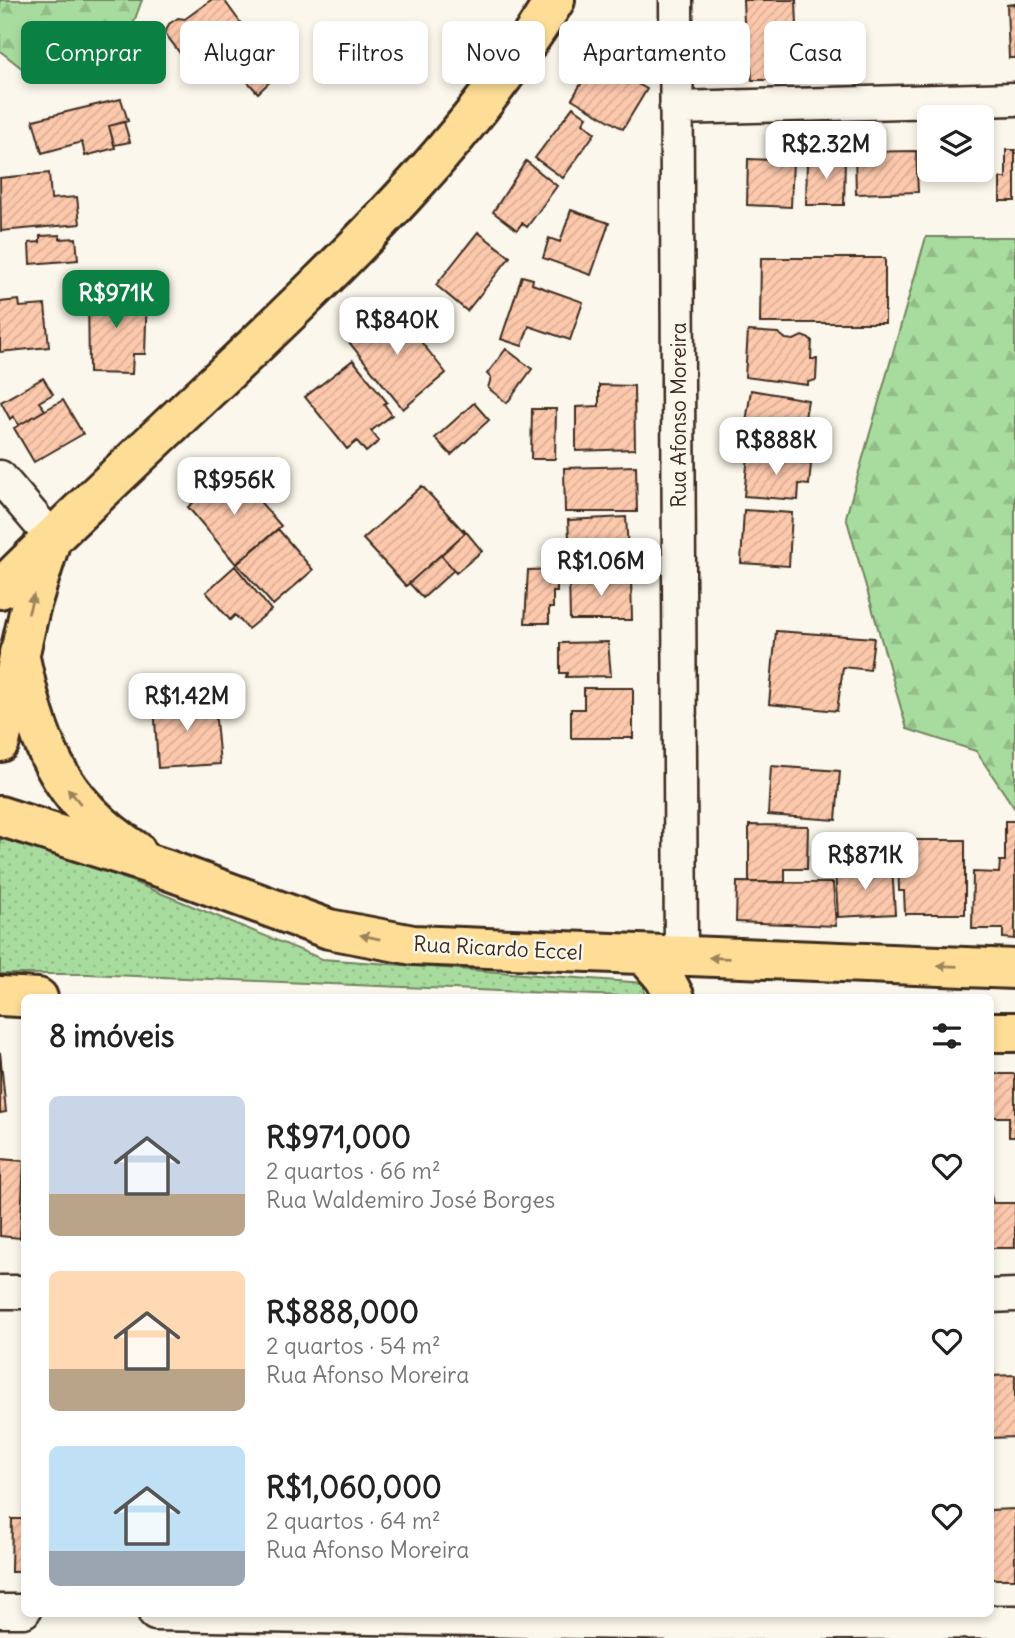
<!DOCTYPE html>
<html lang="pt">
<meta charset="utf-8">
<style>
:root{--surface:#fff;--page:#f2f2f2;--text:#222;--muted:#767676;--accent:#0b8043}
body{margin:0;font-family:Delius,sans-serif;background:var(--page);color:var(--text);height:100vh;display:flex;flex-direction:column;font-size:26px;white-space:nowrap}
*{box-sizing:border-box;margin:0}
p{font-size:23px;color:var(--muted)}
.icon{flex:none;width:38px;height:38px;fill:none;stroke:currentColor;stroke-width:2;stroke-linecap:round;stroke-linejoin:round}
.map{position:relative;flex:1;overflow:hidden}
.panel{position:absolute;left:21px;top:994px;width:973px;height:623px;display:flex;flex-direction:column;background:var(--surface);border-radius:10px;box-shadow:0 4px 10px #0003}
.panel>*{flex:none}
.hud{position:absolute;left:21px;top:21px;width:973px;height:63px;display:flex;gap:14px}
.fabs{position:absolute;left:917px;top:105px;display:grid;gap:14px}
.fabs a{display:grid;place-items:center;width:77px;height:77px;border-radius:10px;background:var(--surface);box-shadow:0 4px 10px #0003;font-size:35px}
.price{position:absolute;translate:-50% -60px;padding:0 16px;border-radius:14px;background:#fff;color:#222;font-size:23px;line-height:46px;filter:drop-shadow(0 2px 4px #0008)}
.price::after{content:'';position:absolute;left:50%;top:42px;width:21px;height:16px;margin-left:-10px;background:inherit;clip-path:polygon(0 0,100% 0,50% 100%)}
.price.on{background:var(--accent);color:#fff}
ul{padding:0;list-style:none}
li{display:flex;align-items:center;gap:21px;height:175px;padding:0 28px}
li span{display:grid;place-items:center;flex:none;width:196px;height:140px;border-radius:10px;color:#555}
li>.icon{margin-inline-start:auto}
span .icon{width:84px;height:84px;fill:#fffc;stroke-width:1}
li b{font-size:30px}
h2{display:flex;justify-content:space-between;align-items:center;height:84px;padding:0 28px;font-size:30px}
.tag{padding:0 24px;border-radius:10px;background:var(--surface);box-shadow:0 4px 10px #0003;font-size:24px;line-height:63px}
.tag.on{background:var(--accent);color:#fff}
.map>svg:first-child{display:block}
.grass{fill:url(#grass-dots);stroke:#72835e;stroke-width:2}
.forest{fill:url(#forest-firs);stroke:#72835e;stroke-width:2}
.building{fill:url(#building-hatch);stroke:#3b2a1e;stroke-width:2}
.lines{fill:none;stroke-linecap:round;stroke-linejoin:round}
.street-casing{stroke:#3b2a1e;stroke-width:37}
.secondary-casing{stroke:#3b2a1e;stroke-width:44}
.primary-casing{stroke:#3b2a1e;stroke-width:44}
.street{stroke:#fbf7ec;stroke-width:32}
.secondary{stroke:#fbf7ec;stroke-width:38}
.primary{stroke:#fedd96;stroke-width:38}
.oneway{fill:#9c845a}
.labels{text-anchor:middle;dominant-baseline:central;stroke-width:5;stroke-linejoin:round;paint-order:stroke}
.street-label{font-size:21px;fill:#3b2a1e;stroke:#fbf7ec}
</style>
<div class="map">
<svg width="1015" height="1638" viewBox="0 0 1015 1638">
<defs>
<pattern id="grass-dots" width="8" height="8" patternUnits="userSpaceOnUse" patternTransform="scale(1.75)"><rect width="8" height="8" fill="#a8dc9e"/><path d="M2 2h.1M6 6h.1" fill="none" stroke="#92bd88" stroke-width="1.8" stroke-linecap="round"/></pattern>
<pattern id="forest-firs" width="22" height="20" patternUnits="userSpaceOnUse" patternTransform="scale(1.75)"><rect width="22" height="20" fill="#a8dc9e"/><path d="M5 1l3.5 6h-7zM16 11l3.5 6h-7z" fill="#92bd88"/></pattern>
<pattern id="building-hatch" width="6" height="6" patternUnits="userSpaceOnUse" patternTransform="scale(1.75)"><rect width="6" height="6" fill="#fdc9ad"/><path d="M-1 1l2-2M0 6l6-6M5 7l2-2" fill="none" stroke="#daad94"/></pattern>
</defs>
<rect width="100%" height="100%" fill="#fbf7ec"/>
<filter id="ink" filterUnits="userSpaceOnUse"><feTurbulence type="fractalNoise" baseFrequency=".0143" numOctaves="2"/><feDisplacementMap in="SourceGraphic" scale="14" xChannelSelector="R" yChannelSelector="G"/><feConvolveMatrix kernelMatrix="1 2 1 2 8 2 1 2 1" color-interpolation-filters="sRGB"/></filter>
<g filter="url(#ink)">
<!-- grass -->
<path class="grass" d="M 0,832 L 89,864 L 322,959 L 644,983 L 644,997 L 87,974 L 0,974 Z"/>
<!-- forest -->
<path class="forest" d="M 0,0 L 142,0 L 128,38 L 32,76 L 0,51 Z
M 926,237 L 1015,237 L 1015,809 L 976,751 L 907,729 L 846,517 Z"/>
<!-- building -->
<path class="building" d="M 211,0 L 224,0 L 250,36 L 197,76 L 165,33 L 169,24 L 178,18 L 185,19 Z
M 743,0 L 796,0 L 799,80 L 752,80 L 751,67 L 746,68 Z
M 1015,4 L 1015,58 L 1009,58 L 1007,5 Z
M 612,32 L 643,49 L 634,63 L 646,70 L 638,84 L 647,89 L 623,129 L 572,99 Z
M 252,49 L 276,76 L 258,93 L 233,66 Z
M 121,99 L 128,121 L 109,126 L 115,148 L 85,156 L 82,142 L 42,153 L 33,120 Z
M 573,107 L 587,117 L 583,123 L 595,133 L 563,178 L 535,158 Z
M 124,122 L 130,142 L 114,145 L 109,126 Z
M 1006,150 L 1015,150 L 1015,201 L 1000,201 L 1000,178 L 1006,178 Z
M 832,151 L 832,159 L 845,158 L 844,205 L 806,205 L 807,160 L 823,159 L 822,152 Z
M 916,151 L 918,192 L 856,194 L 855,152 Z
M 748,159 L 793,161 L 791,207 L 747,205 Z
M 526,161 L 557,186 L 527,227 L 522,223 L 517,230 L 493,212 Z
M 49,173 L 51,199 L 77,197 L 80,224 L 1,231 L 0,178 Z
M 571,210 L 609,223 L 591,275 L 543,258 L 549,238 L 560,242 Z
M 478,232 L 510,257 L 467,311 L 436,285 Z
M 60,235 L 60,239 L 76,238 L 78,260 L 30,264 L 29,243 L 40,242 L 40,236 Z
M 761,258 L 885,258 L 885,323 L 760,323 Z
M 522,276 L 533,279 L 532,284 L 583,302 L 570,340 L 529,326 L 522,346 L 501,339 Z
M 88,290 L 147,291 L 145,354 L 133,354 L 132,374 L 89,373 Z
M 19,300 L 20,307 L 45,305 L 49,347 L 0,352 L 0,302 Z
M 391,304 L 446,373 L 403,409 L 348,341 Z
M 748,331 L 778,333 L 786,339 L 794,340 L 802,336 L 812,340 L 811,359 L 817,359 L 816,380 L 808,382 L 808,385 L 745,377 Z
M 506,349 L 532,369 L 507,403 L 488,388 L 491,378 L 487,374 Z
M 353,360 L 387,402 L 384,404 L 392,415 L 371,431 L 379,441 L 366,452 L 357,441 L 347,449 L 305,397 Z
M 43,378 L 53,394 L 39,402 L 45,410 L 19,425 L 13,416 L 10,419 L 1,402 Z
M 599,385 L 634,386 L 635,449 L 576,451 L 576,407 L 599,406 Z
M 751,390 L 808,400 L 800,447 L 743,441 Z
M 63,400 L 83,434 L 34,462 L 14,428 Z
M 474,403 L 489,420 L 451,455 L 435,438 Z
M 532,409 L 556,409 L 555,459 L 531,459 Z
M 748,455 L 801,459 L 801,463 L 811,464 L 809,485 L 799,484 L 798,500 L 744,496 Z
M 636,466 L 637,512 L 565,512 L 564,468 Z
M 232,469 L 281,526 L 236,564 L 188,507 Z
M 422,486 L 465,533 L 406,586 L 363,539 Z
M 744,510 L 792,513 L 789,566 L 741,563 Z
M 626,517 L 629,567 L 582,567 L 581,553 L 570,554 L 568,520 Z
M 463,528 L 482,551 L 456,573 L 441,555 L 465,533 Z
M 278,529 L 313,570 L 273,605 L 237,564 Z
M 441,555 L 454,570 L 423,598 L 409,583 Z
M 235,566 L 271,610 L 248,629 L 235,615 L 230,620 L 206,592 Z
M 557,569 L 557,592 L 553,592 L 553,608 L 549,608 L 549,623 L 525,623 L 528,570 Z
M 631,576 L 632,620 L 570,620 L 569,577 Z
M 776,631 L 874,638 L 870,670 L 843,667 L 837,711 L 769,704 Z
M 608,642 L 611,676 L 566,677 L 567,673 L 560,673 L 560,643 Z
M 584,688 L 633,688 L 633,738 L 571,738 L 571,709 L 584,709 Z
M 214,698 L 220,764 L 158,768 L 154,703 Z
M 771,766 L 840,771 L 836,820 L 768,815 Z
M 1005,821 L 1015,821 L 1015,939 L 1003,938 L 1003,929 L 972,929 L 973,872 L 999,873 L 1000,861 L 1005,861 Z
M 749,825 L 808,826 L 807,869 L 785,869 L 785,882 L 749,882 Z
M 898,840 L 965,840 L 965,914 L 905,914 L 904,891 L 899,891 Z
M 892,866 L 895,914 L 838,917 L 835,870 Z
M 737,882 L 833,883 L 836,926 L 736,922 Z
M 0,1052 L 6,1112 L 0,1113 Z
M 992,1074 L 1015,1074 L 1015,1137 L 1009,1137 L 1009,1117 L 993,1117 Z
M 0,1159 L 24,1161 L 20,1238 L 0,1236 Z
M 990,1192 L 993,1203 L 1015,1203 L 1015,1248 L 990,1248 Z
M 1015,1375 L 1015,1437 L 990,1438 L 990,1376 Z
M 1015,1509 L 1015,1579 L 990,1579 L 990,1510 Z
M 12,1519 L 24,1519 L 24,1572 L 11,1572 Z"/>
<g class="lines">
<!-- street casing -->
<g class="street-casing">
<path id="street" d="M 676,0 L 681,956
M 676,108 L 1015,99
M 0,477 L 52,538
M 0,1292 L 24,1292
M 990,1296 L 1015,1295
M 0,1611 L 24,1611
M 155,1614 L 685,1624 L 1015,1622"/>
</g>
<!-- secondary casing -->
<g class="secondary-casing">
<path id="secondary" d="M 685,1614 L 685,1638"/>
</g>
<!-- primary casing -->
<g class="primary-casing">
<path id="primary" d="M 0,589 C 74,516 150,444 226,373 C 346,259 468,142 555,0
M 19,653 C 37,741 57,800 136,851
M 0,742 L 30,608 L 50,543
M 0,816 L 165,869 L 329,929 L 413,945 L 1015,969
M 645,955 L 664,977 L 675,998
M 0,996 L 38,998
M 990,1032 L 1015,1032"/>
</g>
<!-- street -->
<use href="#street" class="street"/>
<!-- secondary -->
<use href="#secondary" class="secondary"/>
<!-- primary -->
<use href="#primary" class="primary"/>
</g>
<!-- one-way arrows -->
<defs><path id="oneway-solid" d="M-6-.8H1V-3.2L6.5 0L1 3.2V.8H-6Z" transform="scale(1.75)"/></defs>
<g class="oneway">
<use href="#oneway-solid" transform="translate(31 604) rotate(-75)"/>
<use href="#oneway-solid" transform="translate(74 796) rotate(-130)"/>
<use href="#oneway-solid" transform="translate(370 937) rotate(-169)"/>
<use href="#oneway-solid" transform="translate(719 958) rotate(-178)"/>
<use href="#oneway-solid" transform="translate(947 966) rotate(-178)"/>
</g>
</g>
<g class="labels">
<!-- street labels -->
<g class="street-label">
<text transform="translate(678 415) rotate(-90)">Rua Afonso Moreira</text>
<text transform="translate(498 948) rotate(3)">Rua Ricardo Eccel</text>
</g>
</g>
</svg>
<div class="fabs">
<a><svg class="icon" aria-label="layers" viewBox="0 0 24 24"><path d="M12 4l9 5-9 5-9-5zM3 14l9 5 9-5"/></svg></a>
</div>
<b class="price" style="left:826px;top:181px">R$2.32M</b>
<b class="price on" style="left:116px;top:330px">R$971K</b>
<b class="price" style="left:397px;top:357px">R$840K</b>
<b class="price" style="left:776px;top:477px">R$888K</b>
<b class="price" style="left:234px;top:517px">R$956K</b>
<b class="price" style="left:601px;top:598px">R$1.06M</b>
<b class="price" style="left:187px;top:733px">R$1.42M</b>
<b class="price" style="left:865px;top:892px">R$871K</b>
<div class="hud">
<a class="tag on">Comprar</a>
<a class="tag">Alugar</a>
<a class="tag">Filtros</a>
<a class="tag">Novo</a>
<a class="tag">Apartamento</a>
<a class="tag">Casa</a>
</div>
<section class="panel">
<h2>8 imóveis<svg class="icon" aria-label="filters" viewBox="0 0 24 24"><path d="M4 7h16M4 17h16"/><circle cx="9" cy="7" r="2"/><circle cx="15" cy="17" r="2"/></svg></h2>
<ul>
<li><span style="background:linear-gradient(#c9d6e8 70%,#b9a48a 0)"><svg class="icon" aria-label="home" viewBox="0 0 24 24"><path d="M3 11l9-7 9 7M6 9v11h12V9"/></svg></span><div><b>R$971,000</b><p>2 quartos · 66 m²</p><p>Rua Waldemiro José Borges</p></div><svg class="icon" aria-label="heart" viewBox="0 0 24 24"><path d="M12 20l-8-8c-3-5 5-10 8-4 3-6 11-1 8 4z"/></svg></li>
<li><span style="background:linear-gradient(#ffd9b3 70%,#b9a48a 0)"><svg class="icon" aria-label="home" viewBox="0 0 24 24"><path d="M3 11l9-7 9 7M6 9v11h12V9"/></svg></span><div><b>R$888,000</b><p>2 quartos · 54 m²</p><p>Rua Afonso Moreira</p></div><svg class="icon" aria-label="heart" viewBox="0 0 24 24"><path d="M12 20l-8-8c-3-5 5-10 8-4 3-6 11-1 8 4z"/></svg></li>
<li><span style="background:linear-gradient(#bfe0f5 75%,#9aa5b1 0)"><svg class="icon" aria-label="home" viewBox="0 0 24 24"><path d="M3 11l9-7 9 7M6 9v11h12V9"/></svg></span><div><b>R$1,060,000</b><p>2 quartos · 64 m²</p><p>Rua Afonso Moreira</p></div><svg class="icon" aria-label="heart" viewBox="0 0 24 24"><path d="M12 20l-8-8c-3-5 5-10 8-4 3-6 11-1 8 4z"/></svg></li>
</ul>
</section>
</div>
